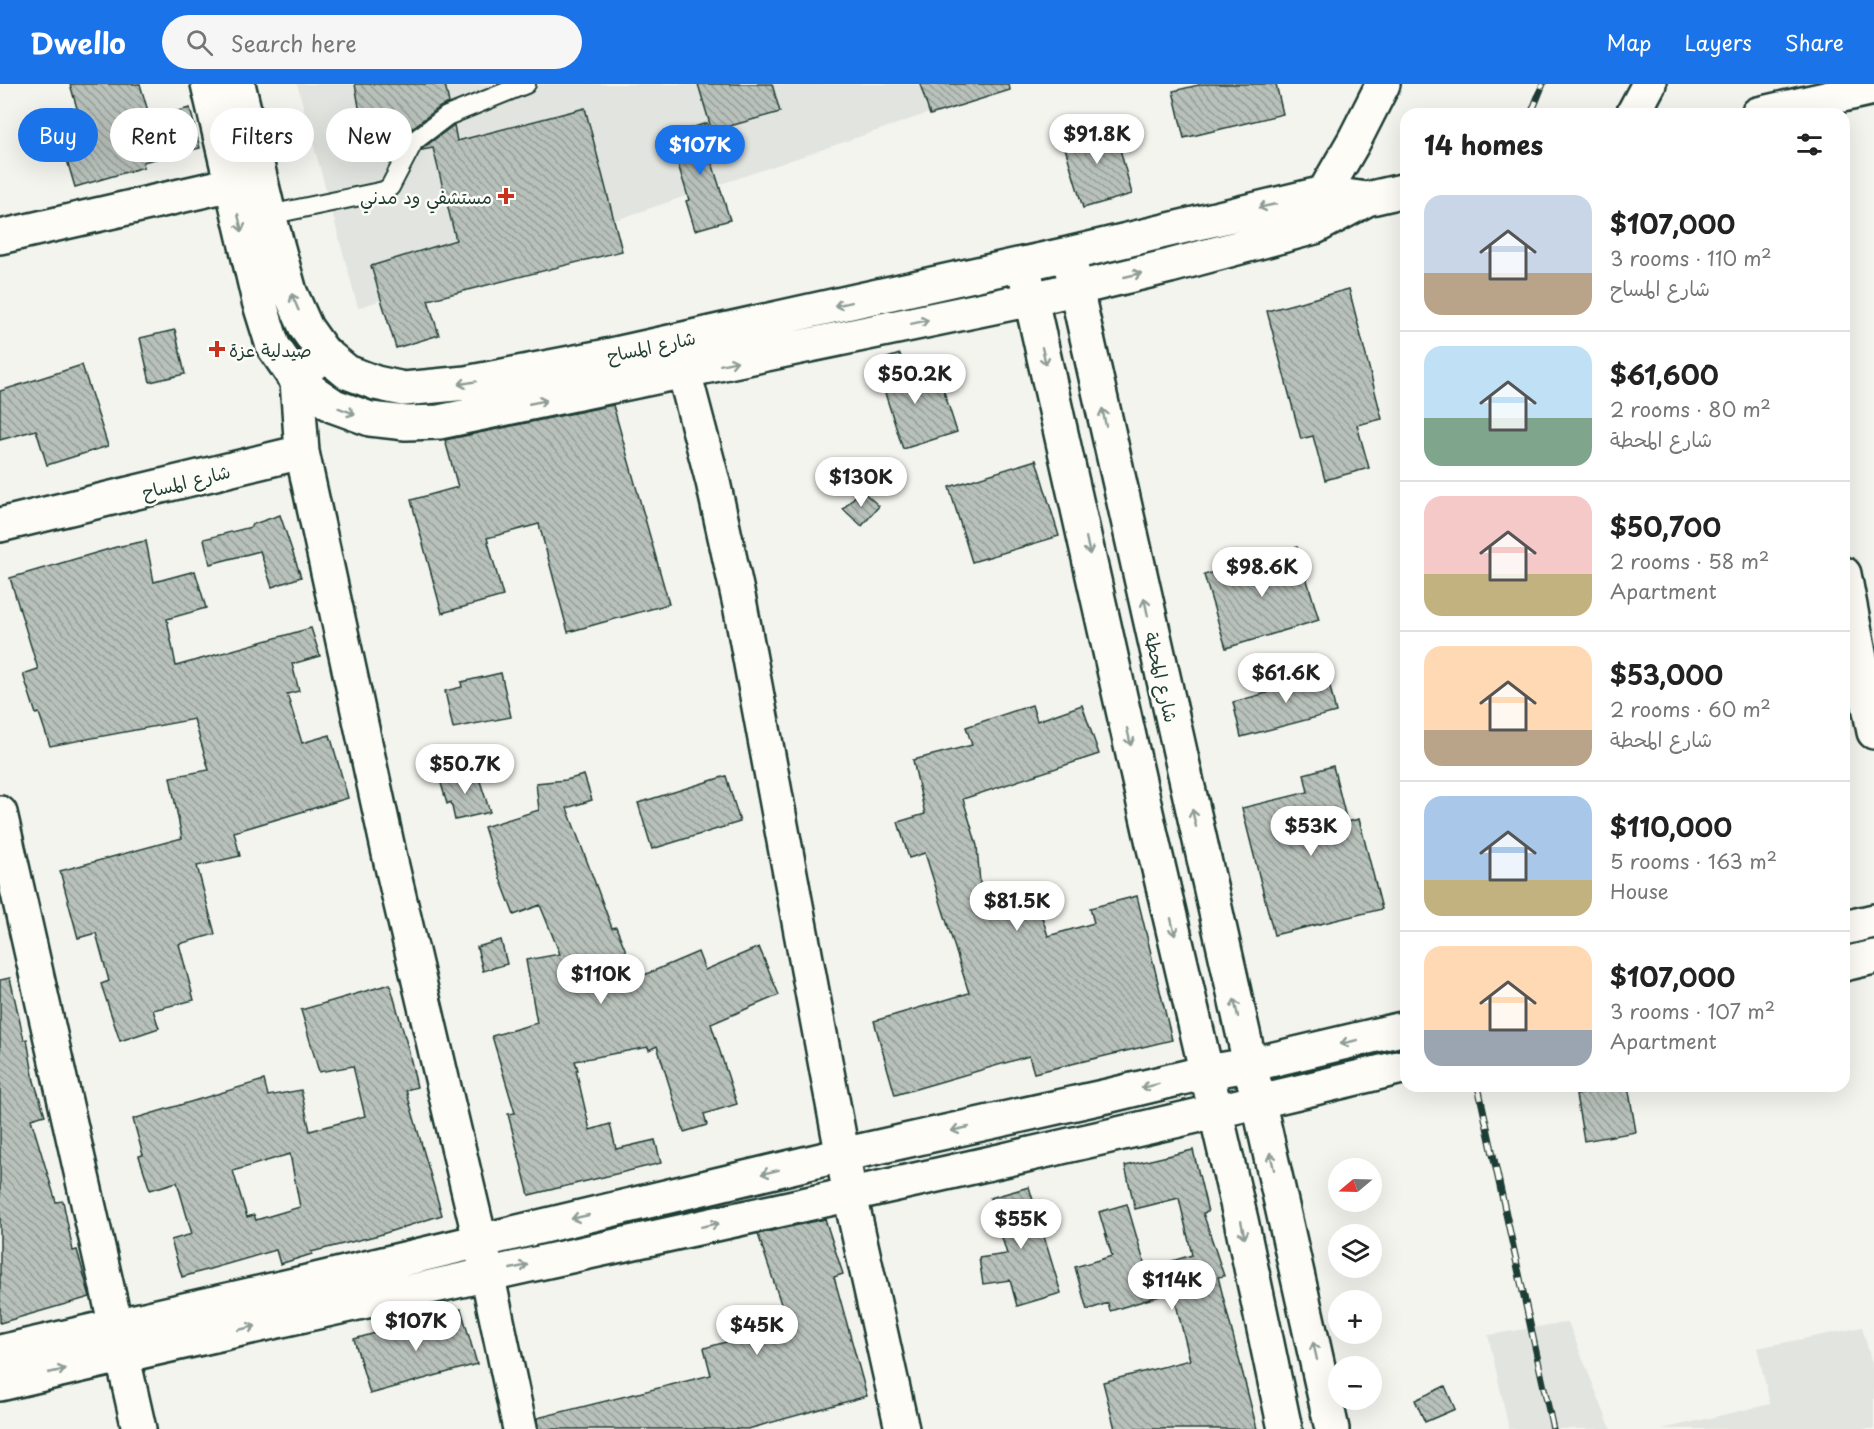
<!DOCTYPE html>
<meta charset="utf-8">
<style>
:root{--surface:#fff;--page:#f6f6f6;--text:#222;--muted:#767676;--line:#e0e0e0;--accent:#1a73e8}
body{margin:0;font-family:"Playpen Sans","Playpen Sans Arabic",sans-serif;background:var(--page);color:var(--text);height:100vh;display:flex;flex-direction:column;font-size:22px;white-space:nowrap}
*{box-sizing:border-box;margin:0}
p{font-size:20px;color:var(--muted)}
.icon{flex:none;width:33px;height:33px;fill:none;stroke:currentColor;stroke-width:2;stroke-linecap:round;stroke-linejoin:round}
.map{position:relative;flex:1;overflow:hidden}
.panel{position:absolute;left:1400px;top:24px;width:450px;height:984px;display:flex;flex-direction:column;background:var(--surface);border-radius:18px;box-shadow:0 6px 24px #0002}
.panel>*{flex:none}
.guide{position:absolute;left:18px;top:24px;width:570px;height:54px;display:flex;gap:12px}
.needle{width:39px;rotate:251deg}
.fabs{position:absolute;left:1328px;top:1074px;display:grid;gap:12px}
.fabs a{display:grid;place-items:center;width:54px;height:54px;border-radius:50%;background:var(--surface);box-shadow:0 6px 24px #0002;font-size:30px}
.price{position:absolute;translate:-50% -51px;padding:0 14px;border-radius:21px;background:#fff;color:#222;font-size:20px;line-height:39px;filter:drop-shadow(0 2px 3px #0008)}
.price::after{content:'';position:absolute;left:50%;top:36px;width:18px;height:14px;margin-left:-9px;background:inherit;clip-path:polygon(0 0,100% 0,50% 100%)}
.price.active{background:var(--accent);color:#fff}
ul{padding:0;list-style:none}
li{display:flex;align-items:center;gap:18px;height:150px;padding:0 24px}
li+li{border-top:2px solid var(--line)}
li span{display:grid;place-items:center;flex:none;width:168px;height:120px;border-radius:18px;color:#555}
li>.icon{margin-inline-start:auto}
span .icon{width:72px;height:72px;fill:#fffc;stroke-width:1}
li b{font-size:26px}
h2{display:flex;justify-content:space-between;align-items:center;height:72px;padding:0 24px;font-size:26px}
.pill{padding:0 21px;border-radius:27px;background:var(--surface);box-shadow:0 6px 24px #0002;font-size:21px;line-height:54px}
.pill.active{background:var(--accent);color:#fff}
header{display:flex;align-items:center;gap:36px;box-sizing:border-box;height:84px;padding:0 30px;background:var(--accent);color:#fff}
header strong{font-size:28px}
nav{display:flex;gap:33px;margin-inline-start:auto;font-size:21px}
.search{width:420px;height:54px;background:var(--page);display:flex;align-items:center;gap:15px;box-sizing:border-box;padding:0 21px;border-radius:33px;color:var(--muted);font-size:22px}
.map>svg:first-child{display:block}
.built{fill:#e2e5df}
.building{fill:url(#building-back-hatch);stroke:#1f3d34;stroke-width:1.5;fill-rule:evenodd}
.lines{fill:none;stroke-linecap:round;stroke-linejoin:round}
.lane-casing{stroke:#1f3d34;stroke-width:22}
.street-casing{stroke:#1f3d34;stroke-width:38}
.secondary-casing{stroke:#1f3d34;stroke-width:38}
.lane{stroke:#fdfcf7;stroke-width:18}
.street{stroke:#fdfcf7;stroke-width:33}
.secondary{stroke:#fdfcf7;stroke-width:33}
.rail-casing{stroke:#1f3d34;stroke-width:7}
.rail{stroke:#fdfcf7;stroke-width:4.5;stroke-dasharray:14;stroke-linecap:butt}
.oneway{stroke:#8e9c96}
.poi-dot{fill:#c8321e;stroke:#fdfcf7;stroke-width:2}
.labels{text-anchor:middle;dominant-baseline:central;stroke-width:5;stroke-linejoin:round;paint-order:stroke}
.poi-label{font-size:18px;fill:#1f3d34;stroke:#fdfcf7;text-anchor:end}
.street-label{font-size:18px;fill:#1f3d34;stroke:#fdfcf7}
</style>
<header>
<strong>Dwello</strong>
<div class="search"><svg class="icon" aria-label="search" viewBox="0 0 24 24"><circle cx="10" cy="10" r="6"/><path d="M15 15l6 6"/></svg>Search here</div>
<nav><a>Map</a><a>Layers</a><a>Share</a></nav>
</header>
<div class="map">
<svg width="1874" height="1345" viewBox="0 0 1874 1345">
<defs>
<pattern id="building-back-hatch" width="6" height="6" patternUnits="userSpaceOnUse" patternTransform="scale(1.5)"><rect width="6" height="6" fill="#b9c1bb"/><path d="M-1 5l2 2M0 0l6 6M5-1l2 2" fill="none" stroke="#969e99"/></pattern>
</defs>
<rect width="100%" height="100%" fill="#f4f4ef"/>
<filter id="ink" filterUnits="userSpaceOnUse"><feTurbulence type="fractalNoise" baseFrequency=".0167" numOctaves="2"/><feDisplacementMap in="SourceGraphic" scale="12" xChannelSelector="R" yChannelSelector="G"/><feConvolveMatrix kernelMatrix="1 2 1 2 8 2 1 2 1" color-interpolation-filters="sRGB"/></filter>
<g filter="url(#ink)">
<!-- built -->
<path class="built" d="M 297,0 L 1014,0 L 358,224 Z
M 1568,1238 L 1611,1345 L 1509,1345 L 1488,1251 Z
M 1862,1243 L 1874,1286 L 1874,1345 L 1662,1345 L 1770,1320 L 1757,1264 Z"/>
<!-- building -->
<path class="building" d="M 70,0 L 140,0 L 150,34 L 190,24 L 200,64 L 143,78 L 144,83 L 75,103 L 64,66 L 87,59 Z
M 355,0 L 445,0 L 449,19 L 440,23 L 407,48 L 394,71 L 368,75 Z
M 698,0 L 772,0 L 780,28 L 712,47 Z
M 920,0 L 1009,0 L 1010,6 L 930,31 Z
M 1203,0 L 1276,0 L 1283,30 L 1184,54 L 1173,7 Z
M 585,24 L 622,167 L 428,216 L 439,251 L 396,264 L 371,182 L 456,156 L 433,64 L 422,66 L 423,64 L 454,41 L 457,57 Z
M 707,39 L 716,67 L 709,69 L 730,136 L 695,146 L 686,117 L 689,116 L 669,51 Z
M 1113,39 L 1132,110 L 1083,124 L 1062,54 Z
M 1349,205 L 1382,335 L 1357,341 L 1369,384 L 1325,396 L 1313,352 L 1301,355 L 1267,227 Z
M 175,246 L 185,290 L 150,298 L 140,254 Z
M 900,270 L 910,302 L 939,292 L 957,348 L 903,365 L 875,278 Z
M 82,281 L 108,362 L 47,381 L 36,346 L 0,356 L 0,307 Z
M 613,321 L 669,520 L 568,548 L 539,440 L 487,454 L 503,512 L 442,529 L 411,416 L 458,403 L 445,356 Z
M 1036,376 L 1059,452 L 972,478 L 949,403 Z
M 861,406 L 879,422 L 862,442 L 843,425 Z
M 280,431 L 301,493 L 272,503 L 260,467 L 210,480 L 204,455 L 251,443 L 251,441 Z
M 146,457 L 154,498 L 195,487 L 206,524 L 167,535 L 176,582 L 311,544 L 320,572 L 292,580 L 299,607 L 287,610 L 302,659 L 330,651 L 348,714 L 234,748 L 240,772 L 197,782 L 215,850 L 179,860 L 194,916 L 153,926 L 159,944 L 120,957 L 101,900 L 109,897 L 96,849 L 78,854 L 60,787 L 182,754 L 170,693 L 209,686 L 194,635 L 50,662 L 39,629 L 36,630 L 23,590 L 38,585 L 10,494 L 116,463 Z
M 1297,463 L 1319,536 L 1226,564 L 1204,491 Z
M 1326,586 L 1336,628 L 1241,653 L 1233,618 L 1267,609 L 1266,602 Z
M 501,589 L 511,633 L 453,644 L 445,607 L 462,603 L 461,598 Z
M 1032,621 L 1037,637 L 1082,621 L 1099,670 L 963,715 L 977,762 L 981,812 L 1031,798 L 1048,852 L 1094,839 L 1090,824 L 1137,812 L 1172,956 L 1034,989 L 1029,972 L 895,1011 L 874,937 L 969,909 L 925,769 L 909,774 L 898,738 L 925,730 L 913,676 L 972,661 L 966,643 Z
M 1333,682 L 1347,738 L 1359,735 L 1382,825 L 1274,851 L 1242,724 L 1308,708 L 1304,690 Z
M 476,685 L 490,728 L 455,736 L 451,718 L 447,720 L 440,696 Z
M 584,691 L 592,716 L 567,724 L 612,844 L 616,843 L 637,894 L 698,868 L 705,886 L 759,863 L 779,911 L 711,940 L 737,1020 L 704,1030 L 707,1041 L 684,1048 L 657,962 L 649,966 L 648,963 L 575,977 L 578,986 L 576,986 L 590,1046 L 610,1040 L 616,1065 L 655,1056 L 661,1079 L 529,1111 L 508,1030 L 515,1029 L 492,952 L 537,939 L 526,876 L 560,870 L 540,821 L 514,831 L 500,794 L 484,743 L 539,726 L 536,699 L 566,696 Z
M 726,692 L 740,738 L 652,765 L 638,719 Z
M 501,856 L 507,880 L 483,887 L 477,863 Z
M 10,894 L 24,956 L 27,955 L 34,997 L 45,1031 L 31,1035 L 56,1118 L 63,1117 L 73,1167 L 77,1166 L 90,1213 L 0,1239 L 0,896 Z
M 390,900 L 408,964 L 417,1003 L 406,1006 L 442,1131 L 379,1151 L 311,1168 L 312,1170 L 280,1180 L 276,1166 L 182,1193 L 171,1156 L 192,1150 L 177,1098 L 150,1106 L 139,1072 L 143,1071 L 133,1035 L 264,996 L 268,1012 L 301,1006 L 310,1047 L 365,1032 L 353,982 L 319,988 L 301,926 ZM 290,1070 L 300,1123 L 256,1136 L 254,1131 L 247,1133 L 233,1087 Z
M 1628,1002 L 1636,1048 L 1584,1057 L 1576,1011 Z
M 1193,1066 L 1208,1128 L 1203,1129 L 1224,1192 L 1218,1193 L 1257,1345 L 1115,1345 L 1103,1298 L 1190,1276 L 1173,1208 L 1110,1227 L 1108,1219 L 1087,1226 L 1075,1183 L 1112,1172 L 1099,1128 L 1127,1120 L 1146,1185 L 1192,1171 L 1179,1114 L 1135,1125 L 1125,1082 Z
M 1029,1103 L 1061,1209 L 1017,1222 L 1010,1196 L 983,1200 L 979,1174 L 1007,1170 L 990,1114 Z
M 825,1135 L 843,1190 L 834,1193 L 867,1312 L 748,1345 L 538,1345 L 537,1334 L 711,1291 L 704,1264 L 788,1241 L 758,1150 Z
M 461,1225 L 477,1280 L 370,1310 L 354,1255 Z
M 1445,1302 L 1455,1325 L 1425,1338 L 1415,1316 Z"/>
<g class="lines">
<!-- lane casing -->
<g class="lane-casing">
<path id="lane" d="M 269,131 L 384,107 L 390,103 L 414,57 L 447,32 L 526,0"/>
</g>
<!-- street casing -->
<g class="street-casing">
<path id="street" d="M 1758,30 L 1874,4
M 1317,135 L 1324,109 L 1354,57 L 1383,0
M 0,153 L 259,94
M 323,268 L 297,297 L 302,368 L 390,774 L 480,1156 L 520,1345
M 684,288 L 713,398 L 740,521 L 850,1111 L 902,1345
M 0,441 L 302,368
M 1844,490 L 1874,648
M 0,729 L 139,1345"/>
</g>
<!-- secondary casing -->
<g class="secondary-casing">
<path id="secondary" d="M 208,0 L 259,217 L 273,262 L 297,297 L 334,322 L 370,335 L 406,339 L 439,338 L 1032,215 L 1170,182 L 1315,143 L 1367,115 L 1406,106
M 238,0 L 269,131 L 290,208 L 306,244 L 323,268 L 347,288 L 376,299 L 404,305 L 466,299 L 597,274 L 1068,170 L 1324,109 L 1367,115
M 1633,30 L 1649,0
M 1071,182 L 1332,1345
M 1026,193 L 1154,764 L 1241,1136 L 1285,1345
M 1844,844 L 1874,837
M 1844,880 L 1874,873
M 0,1268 L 307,1198 L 842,1071 L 1107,1012 L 1207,988 L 1249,981 L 1406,944
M 0,1300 C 468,1191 939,1096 1406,982"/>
</g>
<!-- lane -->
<use href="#lane" class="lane"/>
<!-- street -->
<use href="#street" class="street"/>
<!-- secondary -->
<use href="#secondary" class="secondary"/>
<!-- rail casing -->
<g class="rail-casing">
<path id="rail" d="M 1531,30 L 1543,0
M 1478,1002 L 1553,1345"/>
</g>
<!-- rail -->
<use href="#rail" class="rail"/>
</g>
<!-- one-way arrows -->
<defs><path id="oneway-shaft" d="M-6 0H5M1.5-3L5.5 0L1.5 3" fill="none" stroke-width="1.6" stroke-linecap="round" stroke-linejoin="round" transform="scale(1.5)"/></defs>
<g class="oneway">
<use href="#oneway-shaft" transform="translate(1267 122) rotate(167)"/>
<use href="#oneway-shaft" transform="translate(240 139) rotate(77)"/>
<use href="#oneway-shaft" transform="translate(1133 191) rotate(-13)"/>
<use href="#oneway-shaft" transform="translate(295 218) rotate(-113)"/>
<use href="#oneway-shaft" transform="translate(843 220) rotate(167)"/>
<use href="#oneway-shaft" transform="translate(920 238) rotate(-12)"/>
<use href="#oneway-shaft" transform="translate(1044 272) rotate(77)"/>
<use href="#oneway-shaft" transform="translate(729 279) rotate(-12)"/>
<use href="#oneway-shaft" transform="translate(467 299) rotate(170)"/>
<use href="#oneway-shaft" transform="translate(538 318) rotate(-11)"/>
<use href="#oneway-shaft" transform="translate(347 327) rotate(20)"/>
<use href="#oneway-shaft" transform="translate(1104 333) rotate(-102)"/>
<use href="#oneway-shaft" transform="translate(1088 462) rotate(78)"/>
<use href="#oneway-shaft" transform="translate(1146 523) rotate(-102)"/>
<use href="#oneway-shaft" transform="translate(1129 653) rotate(77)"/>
<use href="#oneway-shaft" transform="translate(1194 734) rotate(-103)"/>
<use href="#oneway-shaft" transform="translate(1173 843) rotate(77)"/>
<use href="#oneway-shaft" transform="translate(1236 924) rotate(-103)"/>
<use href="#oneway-shaft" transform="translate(1349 958) rotate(167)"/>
<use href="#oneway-shaft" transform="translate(1150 1002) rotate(166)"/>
<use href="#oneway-shaft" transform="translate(960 1045) rotate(167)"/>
<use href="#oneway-shaft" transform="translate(1272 1077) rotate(-103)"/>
<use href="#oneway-shaft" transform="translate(770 1088) rotate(166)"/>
<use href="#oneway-shaft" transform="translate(580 1133) rotate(167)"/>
<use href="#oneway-shaft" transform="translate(710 1141) rotate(-12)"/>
<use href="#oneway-shaft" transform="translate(1243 1146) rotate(78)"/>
<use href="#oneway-shaft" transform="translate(519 1183) rotate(-13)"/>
<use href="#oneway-shaft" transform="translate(247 1244) rotate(-13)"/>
<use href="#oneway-shaft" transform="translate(1315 1267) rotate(-103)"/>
<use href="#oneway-shaft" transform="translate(57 1287) rotate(-13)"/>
</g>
</g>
<!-- markers -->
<g class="poi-dot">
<path d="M503 103h6v6h6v6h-6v6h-6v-6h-6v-6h6z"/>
<path d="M214 256h6v6h6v6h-6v6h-6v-6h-6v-6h6z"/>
</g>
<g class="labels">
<!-- poi labels -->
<g class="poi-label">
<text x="492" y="112">مستشفي ود مدني</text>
<text x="229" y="265" text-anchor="start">صيدلية عزة</text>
</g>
<!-- street labels -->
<g class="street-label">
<text transform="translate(651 262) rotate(-12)">شارع المساح</text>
<text transform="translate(186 397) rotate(-14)">شارع المساح</text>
<text transform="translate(1162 593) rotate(77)">شارع المحطة</text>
</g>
</g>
</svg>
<div class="fabs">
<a><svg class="needle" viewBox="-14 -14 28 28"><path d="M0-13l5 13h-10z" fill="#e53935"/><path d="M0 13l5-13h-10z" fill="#767676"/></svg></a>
<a><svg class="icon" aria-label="layers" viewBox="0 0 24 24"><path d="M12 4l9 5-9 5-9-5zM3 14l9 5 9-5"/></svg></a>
<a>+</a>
<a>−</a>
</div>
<b class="price" style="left:1097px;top:81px">$91.8K</b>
<b class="price active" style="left:700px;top:92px">$107K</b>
<b class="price" style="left:915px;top:321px">$50.2K</b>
<b class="price" style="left:861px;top:424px">$130K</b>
<b class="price" style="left:1262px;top:514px">$98.6K</b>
<b class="price" style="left:1286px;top:620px">$61.6K</b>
<b class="price" style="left:465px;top:711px">$50.7K</b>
<b class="price" style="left:1311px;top:773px">$53K</b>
<b class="price" style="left:1017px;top:848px">$81.5K</b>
<b class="price" style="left:601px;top:921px">$110K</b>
<b class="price" style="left:1021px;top:1166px">$55K</b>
<b class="price" style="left:1172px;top:1227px">$114K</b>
<b class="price" style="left:416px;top:1268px">$107K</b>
<b class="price" style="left:757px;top:1272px">$45K</b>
<div class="guide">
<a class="pill active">Buy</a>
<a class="pill">Rent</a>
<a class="pill">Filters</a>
<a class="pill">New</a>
</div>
<section class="panel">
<h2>14 homes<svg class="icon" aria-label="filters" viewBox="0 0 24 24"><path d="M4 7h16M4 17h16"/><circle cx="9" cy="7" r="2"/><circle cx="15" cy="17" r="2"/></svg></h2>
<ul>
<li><span style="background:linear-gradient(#c9d6e8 65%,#b9a48a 0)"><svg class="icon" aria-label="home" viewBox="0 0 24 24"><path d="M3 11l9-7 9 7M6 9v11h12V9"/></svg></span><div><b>$107,000</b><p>3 rooms · 110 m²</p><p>شارع المساح</p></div></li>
<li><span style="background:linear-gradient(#bfe0f5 60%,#7fa58c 0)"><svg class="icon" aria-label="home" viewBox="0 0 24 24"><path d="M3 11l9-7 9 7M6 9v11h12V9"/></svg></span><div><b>$61,600</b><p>2 rooms · 80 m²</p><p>شارع المحطة</p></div></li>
<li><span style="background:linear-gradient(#f6c9c9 65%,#c2b280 0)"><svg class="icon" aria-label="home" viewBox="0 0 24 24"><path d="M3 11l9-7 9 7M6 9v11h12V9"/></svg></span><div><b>$50,700</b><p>2 rooms · 58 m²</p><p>Apartment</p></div></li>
<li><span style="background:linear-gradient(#ffd9b3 70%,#b9a48a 0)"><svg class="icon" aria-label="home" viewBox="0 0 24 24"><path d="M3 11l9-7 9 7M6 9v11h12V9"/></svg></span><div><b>$53,000</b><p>2 rooms · 60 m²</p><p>شارع المحطة</p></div></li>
<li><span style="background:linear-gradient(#a9c7e8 70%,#c2b280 0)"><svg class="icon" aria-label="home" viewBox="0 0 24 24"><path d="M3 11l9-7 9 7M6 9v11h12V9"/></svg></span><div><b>$110,000</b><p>5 rooms · 163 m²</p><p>House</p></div></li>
<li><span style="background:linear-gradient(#ffd9b3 70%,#9aa5b1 0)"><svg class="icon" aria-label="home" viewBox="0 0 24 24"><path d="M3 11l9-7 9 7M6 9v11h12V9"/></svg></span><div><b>$107,000</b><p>3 rooms · 107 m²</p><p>Apartment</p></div></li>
</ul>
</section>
</div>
